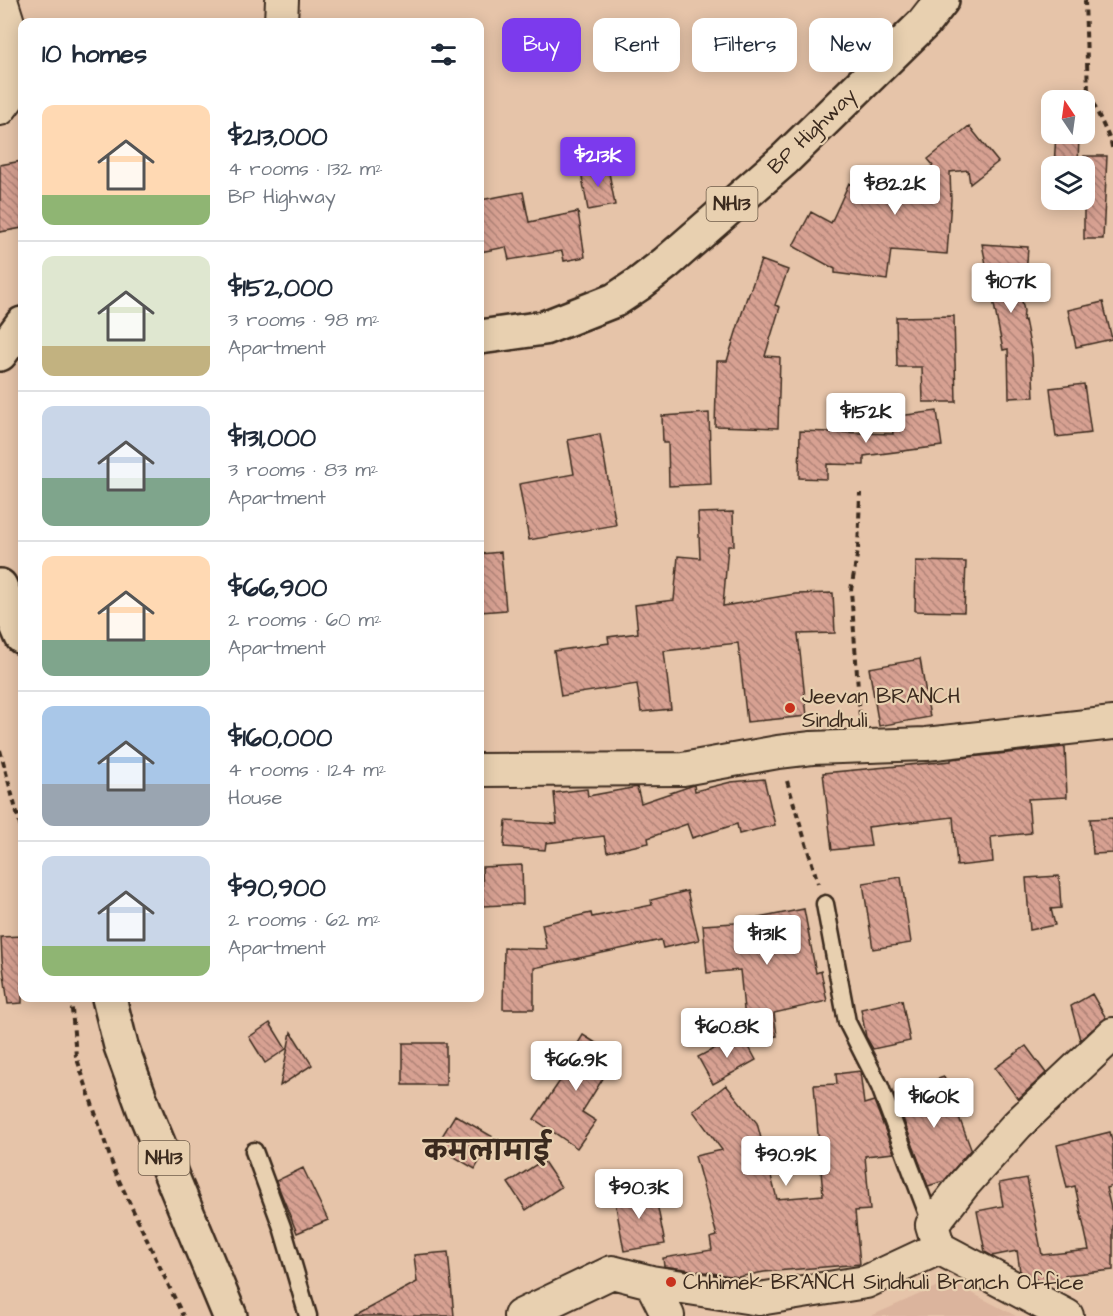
<!DOCTYPE html>
<meta charset="utf-8">
<style>
:root{--surface:#fff;--page:#f6f6f7;--text:#1f2937;--muted:#747a83;--line:#e0e1e3;--accent:#7c3aed}
body{margin:0;font-family:"Architects Daughter","Playpen Sans Deva",sans-serif;background:var(--page);color:var(--text);height:100vh;display:flex;flex-direction:column;font-size:22px;white-space:nowrap}
*{box-sizing:border-box;margin:0}
p{font-size:20px;color:var(--muted)}
.icon{flex:none;width:33px;height:33px;fill:none;stroke:currentColor;stroke-width:2;stroke-linecap:round;stroke-linejoin:round}
.map{position:relative;flex:1;overflow:hidden}
.details{position:absolute;left:18px;top:18px;width:466px;height:984px;display:flex;flex-direction:column;background:var(--surface);border-radius:12px;box-shadow:0 3px 15px #0003}
.details>*{flex:none}
.guide{position:absolute;left:502px;top:18px;width:520px;height:54px;display:flex;gap:12px}
.needle{width:39px;rotate:347deg}
.fabs{position:absolute;left:1041px;top:90px;display:grid;gap:12px}
.fabs a{display:grid;place-items:center;width:54px;height:54px;border-radius:12px;background:var(--surface);box-shadow:0 3px 15px #0003;font-size:30px}
.price{position:absolute;translate:-50% -51px;padding:0 14px;border-radius:6px;background:#fff;color:#222;font-size:20px;line-height:39px;filter:drop-shadow(0 2px 3px #0008)}
.price::after{content:'';position:absolute;left:50%;top:36px;width:18px;height:14px;margin-left:-9px;background:inherit;clip-path:polygon(0 0,100% 0,50% 100%)}
.price.on{background:var(--accent);color:#fff}
ul{padding:0;list-style:none}
li{display:flex;align-items:center;gap:18px;height:150px;padding:0 24px}
li+li{border-top:2px solid var(--line)}
li span{display:grid;place-items:center;flex:none;width:168px;height:120px;border-radius:12px;color:#555}
li>.icon{margin-inline-start:auto}
span .icon{width:72px;height:72px;fill:#fffc;stroke-width:1}
li b{font-size:26px}
h2{display:flex;justify-content:space-between;align-items:center;height:72px;padding:0 24px;font-size:26px}
.pill{padding:0 21px;border-radius:12px;background:var(--surface);box-shadow:0 3px 15px #0003;font-size:21px;line-height:54px}
.pill.on{background:var(--accent);color:#fff}
.map>svg:first-child{display:block}
.built{fill:#dbb49d}
.building{fill:url(#building-back-hatch);stroke:#3b2a1e;stroke-width:1.5}
.lines{fill:none;stroke-linecap:round;stroke-linejoin:round}
.lane-casing{stroke:#3b2a1e;stroke-width:21}
.street-casing{stroke:#3b2a1e;stroke-width:36}
.highway-casing{stroke:#3b2a1e;stroke-width:38}
.path{stroke:#3b2a1e;stroke-width:4;stroke-dasharray:6 4.5;stroke-linecap:butt}
.lane{stroke:#e8d0b0;stroke-width:16}
.street{stroke:#e8d0b0;stroke-width:32}
.highway{stroke:#e8d0b0;stroke-width:33}
.poi-dot{fill:#c8321e;stroke:#e8d0b0;stroke-width:2}
.labels{text-anchor:middle;dominant-baseline:central;stroke-width:4.5;stroke-linejoin:round;paint-order:stroke}
.shield{fill:#e8d0b0;stroke:#6f5c4a;stroke-width:1.5}
.shield-label{font-size:20px;font-weight:bold;fill:#3b2a1e}
.street-label{font-size:21px;fill:#3b2a1e;stroke:#e8d0b0}
.poi-label{font-size:21px;fill:#3b2a1e;stroke:#e8d0b0;text-anchor:start}
.district-label{font-size:27px;font-weight:bold;fill:#3b2a1e;stroke:#e8d0b0}
</style>
<div class="map">
<svg width="1113" height="1316" viewBox="0 0 1113 1316">
<defs>
<pattern id="building-back-hatch" width="6" height="6" patternUnits="userSpaceOnUse" patternTransform="scale(1.5)"><rect width="6" height="6" fill="#d7a192"/><path d="M-1 5l2 2M0 0l6 6M5-1l2 2" fill="none" stroke="#b08377"/></pattern>
</defs>
<rect width="100%" height="100%" fill="#e6c4a9"/>
<filter id="ink" filterUnits="userSpaceOnUse"><feTurbulence type="fractalNoise" baseFrequency=".0167" numOctaves="2"/><feDisplacementMap in="SourceGraphic" scale="12" xChannelSelector="R" yChannelSelector="G"/><feConvolveMatrix kernelMatrix="1 2 1 2 8 2 1 2 1" color-interpolation-filters="sRGB"/></filter>
<g filter="url(#ink)">
<!-- built -->
<path class="built" d="M 949,1281 L 1016,1316 L 871,1316 Z"/>
<!-- building -->
<path class="building" d="M 969,126 L 998,162 L 970,184 L 968,170 L 950,172 L 951,200 L 947,254 L 891,250 L 887,280 L 835,273 L 835,269 L 793,246 L 811,212 L 831,223 L 849,183 L 891,202 L 933,165 L 928,159 Z
M 1056,134 L 1079,134 L 1078,166 L 1054,166 Z
M 1084,156 L 1107,156 L 1103,239 L 1084,239 Z
M 22,161 L 22,228 L 0,232 L 0,165 Z
M 608,167 L 615,205 L 588,210 L 581,172 Z
M 523,192 L 529,222 L 578,212 L 585,257 L 564,261 L 562,251 L 509,260 L 506,247 L 480,252 L 480,200 Z
M 982,244 L 1028,247 L 1026,277 L 1017,276 L 1024,311 L 1023,321 L 1025,320 L 1032,355 L 1034,397 L 1009,398 L 1008,349 L 1003,350 Z
M 761,260 L 788,270 L 775,305 L 780,307 L 765,356 L 780,357 L 778,428 L 715,426 L 717,361 L 727,361 L 747,297 L 748,297 Z
M 1103,302 L 1112,339 L 1076,347 L 1068,310 Z
M 954,316 L 956,402 L 923,402 L 922,367 L 897,367 L 896,317 Z
M 1084,384 L 1091,433 L 1056,437 L 1050,388 Z
M 937,411 L 942,446 L 864,456 L 864,465 L 827,464 L 827,479 L 799,478 L 800,431 L 893,434 L 891,417 Z
M 709,413 L 711,484 L 669,486 L 668,443 L 663,443 L 662,416 Z
M 600,434 L 616,525 L 529,540 L 519,484 L 574,474 L 568,440 Z
M 733,512 L 734,546 L 728,546 L 723,606 L 795,594 L 833,593 L 835,633 L 798,634 L 807,716 L 747,722 L 738,643 L 664,651 L 671,709 L 641,712 L 637,684 L 561,696 L 554,651 L 609,643 L 608,637 L 638,633 L 635,605 L 674,600 L 678,556 L 700,558 L 698,513 Z
M 501,552 L 506,610 L 481,612 L 480,554 Z
M 916,561 L 966,562 L 964,612 L 915,611 Z
M 920,659 L 930,717 L 879,726 L 869,668 Z
M 1065,747 L 1067,797 L 1028,799 L 1031,833 L 991,837 L 993,862 L 957,866 L 953,817 L 868,827 L 871,846 L 832,850 L 823,773 L 951,761 L 951,759 Z
M 764,779 L 775,825 L 739,834 L 737,824 L 692,838 L 687,824 L 648,838 L 649,843 L 607,852 L 604,836 L 546,843 L 545,850 L 504,847 L 506,821 L 557,824 L 554,793 L 587,789 L 588,796 L 637,787 L 641,803 L 694,785 L 695,791 L 731,782 Z
M 1113,818 L 1113,853 L 1093,854 L 1090,819 Z
M 522,865 L 523,904 L 483,906 L 482,867 Z
M 1059,876 L 1061,908 L 1051,909 L 1055,925 L 1030,930 L 1026,878 Z
M 901,877 L 911,943 L 873,949 L 863,883 Z
M 687,891 L 699,940 L 663,948 L 661,940 L 534,968 L 534,1009 L 503,1009 L 504,948 L 547,949 L 542,924 L 591,913 L 592,917 L 652,905 L 651,900 Z
M 804,909 L 816,973 L 821,971 L 827,1001 L 774,1013 L 777,1036 L 747,1039 L 740,970 L 707,973 L 703,925 L 734,923 Z
M 22,936 L 22,1003 L 8,1004 L 2,959 L 1,937 Z
M 1092,994 L 1106,1018 L 1080,1040 L 1071,1006 Z
M 902,1000 L 910,1041 L 873,1049 L 866,1037 L 861,1009 Z
M 270,1023 L 286,1049 L 265,1063 L 249,1037 Z
M 291,1032 L 312,1065 L 280,1086 Z
M 742,1034 L 756,1060 L 713,1084 L 698,1057 Z
M 583,1035 L 617,1056 L 582,1112 L 596,1121 L 577,1148 L 534,1119 L 562,1078 L 558,1076 Z
M 403,1043 L 446,1043 L 446,1085 L 403,1085 Z
M 1026,1046 L 1046,1073 L 1018,1099 L 995,1068 Z
M 860,1071 L 864,1104 L 874,1101 L 894,1153 L 865,1156 L 870,1210 L 855,1211 L 860,1264 L 764,1272 L 738,1277 L 664,1266 L 663,1258 L 712,1250 L 710,1238 L 717,1236 L 695,1156 L 722,1150 L 693,1111 L 726,1085 L 757,1123 L 777,1199 L 823,1195 L 814,1085 L 837,1084 L 836,1074 Z
M 944,1077 L 971,1149 L 944,1181 L 928,1186 L 894,1094 Z
M 455,1115 L 493,1137 L 475,1169 L 436,1146 Z
M 1110,1132 L 1113,1144 L 1113,1186 L 1106,1188 L 1113,1216 L 1113,1270 L 1065,1275 L 1066,1280 L 1043,1283 L 1020,1271 L 1017,1251 L 992,1256 L 985,1252 L 977,1211 L 1003,1206 L 999,1183 L 1027,1178 L 1042,1255 L 1089,1250 L 1075,1186 L 1067,1188 L 1057,1145 Z
M 543,1160 L 561,1187 L 526,1210 L 508,1183 Z
M 303,1168 L 328,1220 L 297,1233 L 276,1181 Z
M 654,1188 L 665,1244 L 624,1251 L 614,1195 Z
M 448,1252 L 454,1316 L 354,1316 L 417,1282 L 414,1255 Z"/>
<g class="lines">
<!-- lane casing -->
<g class="lane-casing">
<path id="lane" d="M 825,904 L 847,1022 L 880,1087 L 932,1225
M 254,1151 L 282,1227 L 308,1316"/>
</g>
<!-- street casing -->
<g class="street-casing">
<path id="street" d="M 281,22 L 282,0
M 0,109 L 12,93 L 11,32 L 1,0
M 480,770 L 683,769 L 778,752 L 812,748 L 926,744 L 1113,723
M 939,1248 L 932,1225 L 964,1184 L 1017,1125 L 1113,1034
M 651,1282 L 668,1316
M 520,1316 L 612,1272 L 651,1282 L 759,1299 L 866,1282 L 939,1248 L 1067,1316"/>
</g>
<!-- highway casing -->
<g class="highway-casing">
<path id="highway" d="M 480,337 L 544,328 L 615,300 L 639,284 L 666,263 L 785,159 L 924,23 L 942,0
M 0,354 L 22,324
M 0,586 L 22,637
M 109,998 L 121,1046 L 145,1112 L 230,1316"/>
</g>
<!-- path -->
<path class="path" d="M 1085,0 L 1088,92 L 1111,142 L 1113,152
M 860,716 L 851,590 L 858,550 L 860,493
M 0,750 L 22,832
M 787,781 L 818,883
M 71,998 L 76,1056 L 115,1172 L 183,1316"/>
<!-- lane -->
<use href="#lane" class="lane"/>
<!-- street -->
<use href="#street" class="street"/>
<!-- highway -->
<use href="#highway" class="highway"/>
</g>
</g>
<!-- markers -->
<g class="poi-dot">
<circle cx="790" cy="708" r="6"/>
<circle cx="671" cy="1282" r="6"/>
</g>
<g class="labels">
<!-- shield labels -->
<g class="shield">
<rect x="706.5" y="187" width="51" height="34" rx="4.5"/>
<rect x="138.5" y="1141" width="51" height="34" rx="4.5"/>
</g>
<g class="shield-label">
<text x="732" y="204">NH13</text>
<text x="164" y="1158">NH13</text>
</g>
<!-- street labels -->
<g class="street-label">
<text transform="translate(812 131) rotate(-44)">BP Highway</text>
</g>
<!-- poi labels -->
<g class="poi-label">
<text x="802" y="696">Jeevan BRANCH<tspan x="802" dy="24">Sindhuli</tspan></text>
<text x="683" y="1282">Chhimek BRANCH Sindhuli Branch Office</text>
</g>
<!-- district labels -->
<g class="district-label">
<text x="487" y="1152">कमलामाई</text>
</g>
</g>
</svg>
<div class="fabs">
<a><svg class="needle" viewBox="-14 -14 28 28"><path d="M0-13l5 13h-10z" fill="#e53935"/><path d="M0 13l5-13h-10z" fill="#747a83"/></svg></a>
<a><svg class="icon" aria-label="layers" viewBox="0 0 24 24"><path d="M12 4l9 5-9 5-9-5zM3 14l9 5 9-5"/></svg></a>
</div>
<b class="price on" style="left:598px;top:188px">$213K</b>
<b class="price" style="left:895px;top:216px">$82.2K</b>
<b class="price" style="left:1011px;top:314px">$107K</b>
<b class="price" style="left:866px;top:444px">$152K</b>
<b class="price" style="left:767px;top:966px">$131K</b>
<b class="price" style="left:727px;top:1059px">$60.8K</b>
<b class="price" style="left:576px;top:1092px">$66.9K</b>
<b class="price" style="left:934px;top:1129px">$160K</b>
<b class="price" style="left:786px;top:1187px">$90.9K</b>
<b class="price" style="left:639px;top:1220px">$90.3K</b>
<div class="guide">
<a class="pill on">Buy</a>
<a class="pill">Rent</a>
<a class="pill">Filters</a>
<a class="pill">New</a>
</div>
<section class="details">
<h2>10 homes<svg class="icon" aria-label="filters" viewBox="0 0 24 24"><path d="M4 7h16M4 17h16"/><circle cx="9" cy="7" r="2"/><circle cx="15" cy="17" r="2"/></svg></h2>
<ul>
<li><span style="background:linear-gradient(#ffd9b3 75%,#8fb573 0)"><svg class="icon" aria-label="home" viewBox="0 0 24 24"><path d="M3 11l9-7 9 7M6 9v11h12V9"/></svg></span><div><b>$213,000</b><p>4 rooms · 132 m²</p><p>BP Highway</p></div></li>
<li><span style="background:linear-gradient(#dfe7d0 75%,#c2b280 0)"><svg class="icon" aria-label="home" viewBox="0 0 24 24"><path d="M3 11l9-7 9 7M6 9v11h12V9"/></svg></span><div><b>$152,000</b><p>3 rooms · 98 m²</p><p>Apartment</p></div></li>
<li><span style="background:linear-gradient(#c9d6e8 60%,#7fa58c 0)"><svg class="icon" aria-label="home" viewBox="0 0 24 24"><path d="M3 11l9-7 9 7M6 9v11h12V9"/></svg></span><div><b>$131,000</b><p>3 rooms · 83 m²</p><p>Apartment</p></div></li>
<li><span style="background:linear-gradient(#ffd9b3 70%,#7fa58c 0)"><svg class="icon" aria-label="home" viewBox="0 0 24 24"><path d="M3 11l9-7 9 7M6 9v11h12V9"/></svg></span><div><b>$66,900</b><p>2 rooms · 60 m²</p><p>Apartment</p></div></li>
<li><span style="background:linear-gradient(#a9c7e8 65%,#9aa5b1 0)"><svg class="icon" aria-label="home" viewBox="0 0 24 24"><path d="M3 11l9-7 9 7M6 9v11h12V9"/></svg></span><div><b>$160,000</b><p>4 rooms · 124 m²</p><p>House</p></div></li>
<li><span style="background:linear-gradient(#c9d6e8 75%,#8fb573 0)"><svg class="icon" aria-label="home" viewBox="0 0 24 24"><path d="M3 11l9-7 9 7M6 9v11h12V9"/></svg></span><div><b>$90,900</b><p>2 rooms · 62 m²</p><p>Apartment</p></div></li>
</ul>
</section>
</div>
